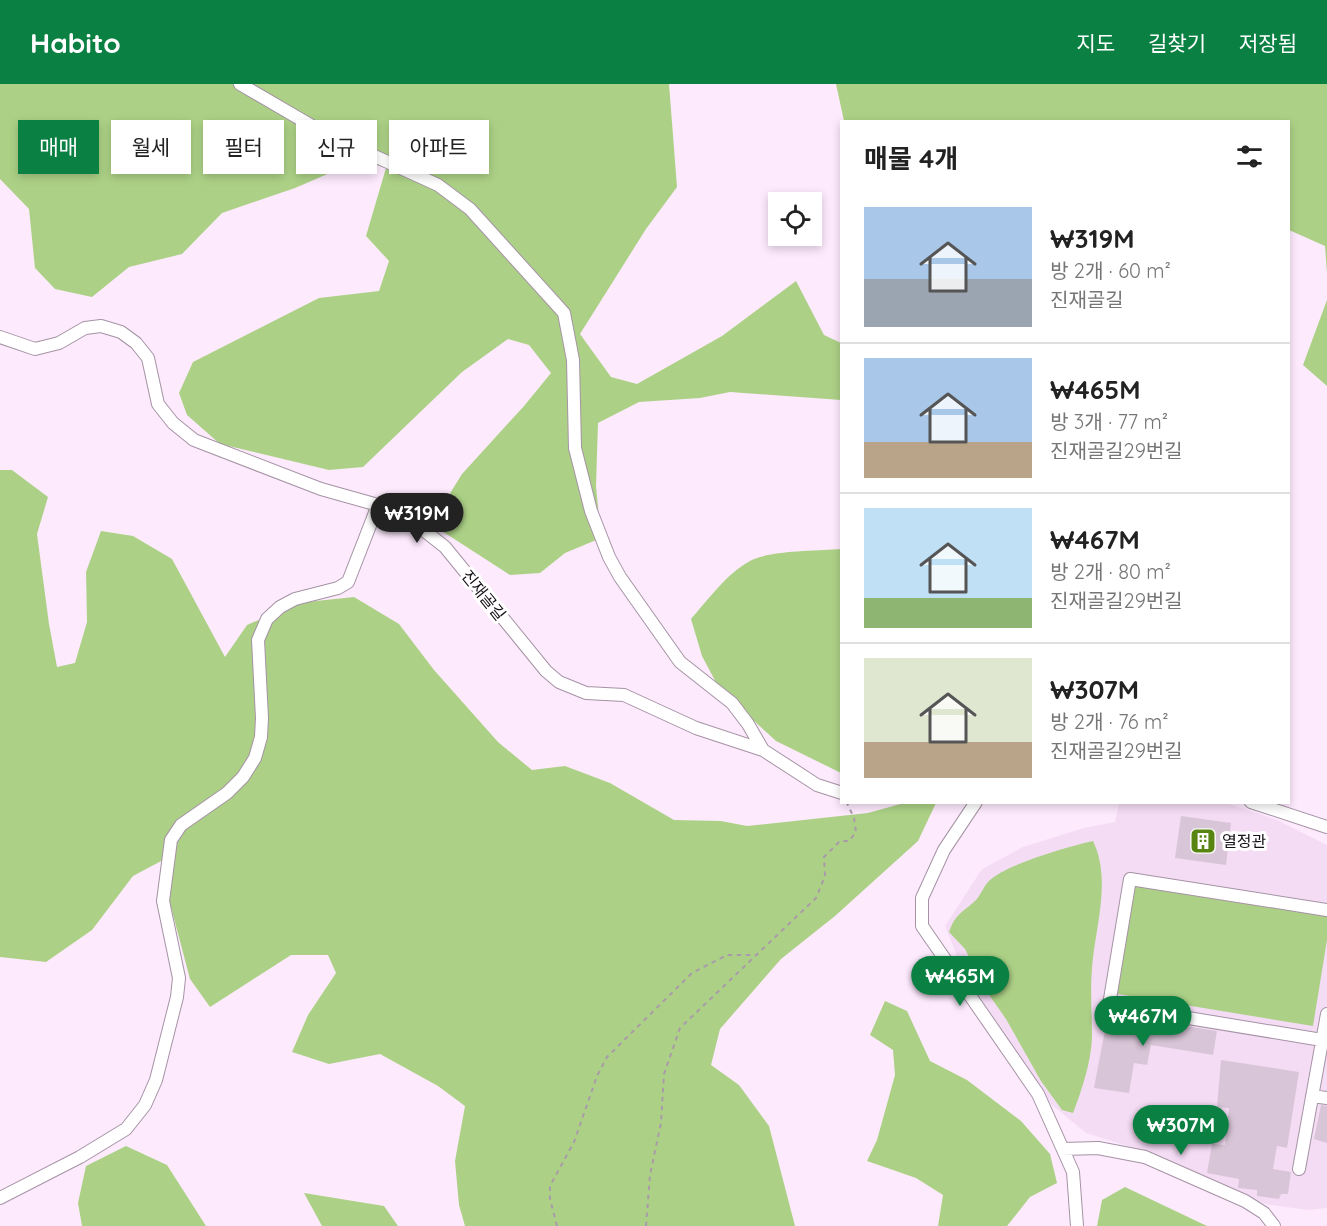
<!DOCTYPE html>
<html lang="ko">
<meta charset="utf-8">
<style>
:root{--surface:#fff;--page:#f2f2f2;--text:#222;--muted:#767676;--line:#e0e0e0;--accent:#0b8043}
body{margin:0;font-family:Quicksand,"Noto Sans KR",sans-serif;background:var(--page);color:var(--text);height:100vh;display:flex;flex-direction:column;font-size:22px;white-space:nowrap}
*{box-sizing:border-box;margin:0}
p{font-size:20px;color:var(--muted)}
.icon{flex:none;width:33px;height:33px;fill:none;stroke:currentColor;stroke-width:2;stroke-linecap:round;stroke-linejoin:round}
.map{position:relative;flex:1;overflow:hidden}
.side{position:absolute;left:840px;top:36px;width:450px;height:684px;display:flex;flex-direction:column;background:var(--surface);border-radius:0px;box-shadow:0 3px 9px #0003}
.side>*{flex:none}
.banner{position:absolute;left:18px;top:36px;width:570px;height:54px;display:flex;gap:12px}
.tools{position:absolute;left:768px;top:108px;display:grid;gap:12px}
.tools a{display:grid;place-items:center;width:54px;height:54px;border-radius:0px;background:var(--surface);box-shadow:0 3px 9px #0003;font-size:30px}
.price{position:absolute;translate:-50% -51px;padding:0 14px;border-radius:21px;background:var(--accent);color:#fff;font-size:20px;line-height:39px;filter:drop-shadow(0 2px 3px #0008)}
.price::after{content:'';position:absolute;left:50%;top:36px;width:18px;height:14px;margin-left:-9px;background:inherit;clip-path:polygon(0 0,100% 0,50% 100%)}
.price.current{background:#222;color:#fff}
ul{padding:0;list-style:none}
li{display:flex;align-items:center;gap:18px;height:150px;padding:0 24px}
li+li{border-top:2px solid var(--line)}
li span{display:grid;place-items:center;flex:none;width:168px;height:120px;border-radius:0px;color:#555}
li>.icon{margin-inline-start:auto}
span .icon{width:72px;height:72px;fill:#fffc;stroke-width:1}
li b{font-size:26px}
h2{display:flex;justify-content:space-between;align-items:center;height:72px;padding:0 24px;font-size:26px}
.chip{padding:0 21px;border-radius:0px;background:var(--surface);box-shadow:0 3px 9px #0003;font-size:21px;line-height:54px}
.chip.current{background:var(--accent);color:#fff}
header{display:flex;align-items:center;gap:36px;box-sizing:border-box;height:84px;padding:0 30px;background:var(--accent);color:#fff}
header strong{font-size:28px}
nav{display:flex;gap:33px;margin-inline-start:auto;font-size:21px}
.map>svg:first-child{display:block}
.built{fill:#f5dcf5}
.green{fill:#acd186}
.building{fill:#d8c5d7}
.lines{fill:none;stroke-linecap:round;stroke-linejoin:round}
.minor-casing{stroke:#a593a5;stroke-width:14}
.path{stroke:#a99ba9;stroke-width:2;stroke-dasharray:4.5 4.5;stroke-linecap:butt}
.minor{stroke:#fff;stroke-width:12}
.labels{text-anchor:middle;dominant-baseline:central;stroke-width:6;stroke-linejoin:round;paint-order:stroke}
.street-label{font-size:16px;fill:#161016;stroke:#fff}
.poi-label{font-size:16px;fill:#161016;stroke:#fff;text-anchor:start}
</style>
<header>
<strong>Habito</strong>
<nav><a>지도</a><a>길찾기</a><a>저장됨</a></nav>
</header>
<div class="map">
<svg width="1327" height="1142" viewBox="0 0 1327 1142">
<rect width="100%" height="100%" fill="#fdeafd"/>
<!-- built -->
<path class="built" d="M 1119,719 L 1226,719 L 1277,736 L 1327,761 L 1327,1124 L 1307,1126 L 1265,1120 L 1163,1073 L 1086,1049 L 1051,1020 L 982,916 L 959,877 L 945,842 L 982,785 L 1023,763 L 1084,744 L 1115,738 Z"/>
<!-- green -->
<path class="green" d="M 0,0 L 669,0 L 677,103 L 646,145 L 580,250 L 611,293 L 637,300 L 722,252 L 796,197 L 824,251 L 841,259 L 841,316 L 730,308 L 700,314 L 639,318 L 598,339 L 596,402 L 601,454 L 565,469 L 540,489 L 510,491 L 431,440 L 462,390 L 524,322 L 551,289 L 529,261 L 508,255 L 462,288 L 363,383 L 329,386 L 220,360 L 187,331 L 179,309 L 193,278 L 319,214 L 379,207 L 389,177 L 366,152 L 386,84 L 360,76 L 295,104 L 222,129 L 182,170 L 129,183 L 92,213 L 55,205 L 35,184 L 29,125 L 0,95 Z
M 836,0 L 1327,0 L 1327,189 L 1325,162 L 1289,146 L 1288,38 L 844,37 Z
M 1327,216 L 1327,302 L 1303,281 Z
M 0,386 L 12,386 L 48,413 L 37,450 L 49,540 L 57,583 L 75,579 L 87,538 L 86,488 L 101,447 L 133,452 L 172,475 L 225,573 L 247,541 L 297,519 L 354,513 L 399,540 L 434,586 L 498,658 L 532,686 L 565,682 L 610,699 L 674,736 L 721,737 L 747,742 L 868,729 L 904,719 L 936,719 L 918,757 L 835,832 L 781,875 L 720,945 L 711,981 L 739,1001 L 769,1042 L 795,1142 L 465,1142 L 459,1121 L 455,1077 L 465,1022 L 438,1002 L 380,970 L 329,980 L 292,968 L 308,931 L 336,889 L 328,871 L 291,871 L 210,923 L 190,895 L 167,808 L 165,775 L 133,792 L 92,846 L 46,878 L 0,873 Z
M 841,465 L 841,689 L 776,657 L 720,606 L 702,572 L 691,535 C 708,516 727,489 750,477 C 770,466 818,467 841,465 Z
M 1093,757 C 1112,796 1095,843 1092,884 C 1090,907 1092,930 1092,953 C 1091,979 1082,1005 1073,1029 L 1062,1026 L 1041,997 L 1006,935 L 985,905 L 965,865 L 949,848 C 956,829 962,829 975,817 C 981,811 983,803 989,797 C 1004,781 1070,762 1093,757 Z
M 1130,795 L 1327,826 L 1327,856 L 1313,942 L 1112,909 Z
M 885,917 L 907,927 L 930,977 L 967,996 L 1021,1037 L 1050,1070 L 1057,1099 L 1030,1113 L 1007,1142 L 938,1142 L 943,1111 L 916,1094 L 867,1077 L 877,1056 L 895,991 L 893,966 L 870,951 Z
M 126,1062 L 167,1081 L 206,1142 L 82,1142 L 78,1119 L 86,1082 Z
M 1125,1103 L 1207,1142 L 1097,1142 L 1102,1116 Z
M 304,1109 L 384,1122 L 398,1142 L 322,1142 Z"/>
<!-- building -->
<path class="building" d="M 1181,732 L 1231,739 L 1226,781 L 1175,774 Z
M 1108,930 L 1217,947 L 1213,971 L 1151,961 L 1147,981 L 1134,979 L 1129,1009 L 1094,1004 Z
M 1221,976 L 1299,988 L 1287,1064 L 1277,1062 L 1273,1085 L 1291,1088 L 1288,1110 L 1281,1110 L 1279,1115 L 1257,1112 L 1257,1106 L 1238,1104 L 1239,1095 L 1207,1089 L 1212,1060 L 1225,1061 L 1229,1024 L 1217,1023 Z
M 1321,1021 L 1327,1022 L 1327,1059 L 1314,1055 Z"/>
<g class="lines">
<!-- minor casing -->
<g class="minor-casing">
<path id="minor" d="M 240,0 L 324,49 L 438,101 L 470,125 L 564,229 L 573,276 L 575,364 L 591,427 L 609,473 L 620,493 L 680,578 L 732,619 L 748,640 L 763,666
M 0,253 L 35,265 L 59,259 L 85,244 L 101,242 L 121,248 L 136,259 L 148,274 L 158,320 L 173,339 L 194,356 L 321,405 L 378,421 L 412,437 L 445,463 L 546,587 L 559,598 L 586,609 L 624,611 L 696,644 L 763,666 L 817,701 L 842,709
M 976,718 L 944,766 L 922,814 L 922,842 L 1038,1010 L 1073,1088 L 1077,1142
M 1251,718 L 1327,743
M 1322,956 L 1109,921 L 1130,795 L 1327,826
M 1312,1012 L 1327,1014
M 1063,1065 L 1098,1064 L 1145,1073 L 1245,1117 L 1264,1129 L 1274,1142
M 1299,1085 L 1327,930
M 0,1114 L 80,1073 L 126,1045 L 145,1021 L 156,996 L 177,913 L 179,894 L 163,817 L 171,756 L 181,741 L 227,709 L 243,693 L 255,674 L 261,653 L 262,634 L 258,556 L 267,535 L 280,523 L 295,515 L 338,504 L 348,498 L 378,421"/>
</g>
<!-- path -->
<path class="path" d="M 557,1142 L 550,1115 L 550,1102 L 574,1058 L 597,992 L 607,973 L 692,889 L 727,871 L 757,871
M 646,1142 L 650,1091 L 661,1039 L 664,990 L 680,944 L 816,814 L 825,792 L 824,773 L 840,757 L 849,757 L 856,748 L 854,734 L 847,719"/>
<!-- minor -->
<use href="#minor" class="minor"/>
</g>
<!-- icons -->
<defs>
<g id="building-square" transform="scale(1.35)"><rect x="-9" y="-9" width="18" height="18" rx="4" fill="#588411" stroke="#fff"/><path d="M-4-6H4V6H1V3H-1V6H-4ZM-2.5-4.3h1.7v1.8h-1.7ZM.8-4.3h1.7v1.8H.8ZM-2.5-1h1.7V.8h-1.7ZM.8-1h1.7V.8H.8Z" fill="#fff"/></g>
</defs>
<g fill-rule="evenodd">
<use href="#building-square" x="1203" y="757"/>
</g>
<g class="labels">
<!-- street labels -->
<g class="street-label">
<text transform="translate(484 511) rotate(51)">진재골길</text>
</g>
<!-- poi labels -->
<g class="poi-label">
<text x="1222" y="757">열정관</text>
</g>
</g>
</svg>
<div class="tools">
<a><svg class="icon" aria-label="locate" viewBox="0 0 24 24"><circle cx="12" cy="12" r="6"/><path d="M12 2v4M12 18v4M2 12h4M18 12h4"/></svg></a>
</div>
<b class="price current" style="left:417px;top:460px">₩319M</b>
<b class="price" style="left:960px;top:923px">₩465M</b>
<b class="price" style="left:1143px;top:963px">₩467M</b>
<b class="price" style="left:1181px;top:1072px">₩307M</b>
<div class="banner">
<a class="chip current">매매</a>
<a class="chip">월세</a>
<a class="chip">필터</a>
<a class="chip">신규</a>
<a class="chip">아파트</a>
</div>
<section class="side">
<h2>매물 4개<svg class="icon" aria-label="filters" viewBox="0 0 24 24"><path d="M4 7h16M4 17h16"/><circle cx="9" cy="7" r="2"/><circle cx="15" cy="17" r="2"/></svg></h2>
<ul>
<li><span style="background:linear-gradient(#a9c7e8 60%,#9aa5b1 0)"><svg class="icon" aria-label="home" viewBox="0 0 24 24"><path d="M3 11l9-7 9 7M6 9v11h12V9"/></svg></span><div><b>₩319M</b><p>방 2개 · 60 m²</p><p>진재골길</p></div></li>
<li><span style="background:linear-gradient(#a9c7e8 70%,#b9a48a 0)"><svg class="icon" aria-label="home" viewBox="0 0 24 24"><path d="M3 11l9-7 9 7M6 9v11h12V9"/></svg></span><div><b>₩465M</b><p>방 3개 · 77 m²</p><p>진재골길29번길</p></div></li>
<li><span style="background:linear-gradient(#bfe0f5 75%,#8fb573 0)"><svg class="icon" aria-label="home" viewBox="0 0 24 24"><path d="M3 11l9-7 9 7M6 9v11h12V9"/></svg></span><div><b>₩467M</b><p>방 2개 · 80 m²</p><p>진재골길29번길</p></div></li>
<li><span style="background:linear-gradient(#dfe7d0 70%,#b9a48a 0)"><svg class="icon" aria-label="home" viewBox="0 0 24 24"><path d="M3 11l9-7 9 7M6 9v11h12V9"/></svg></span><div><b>₩307M</b><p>방 2개 · 76 m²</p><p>진재골길29번길</p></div></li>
</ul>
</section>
</div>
